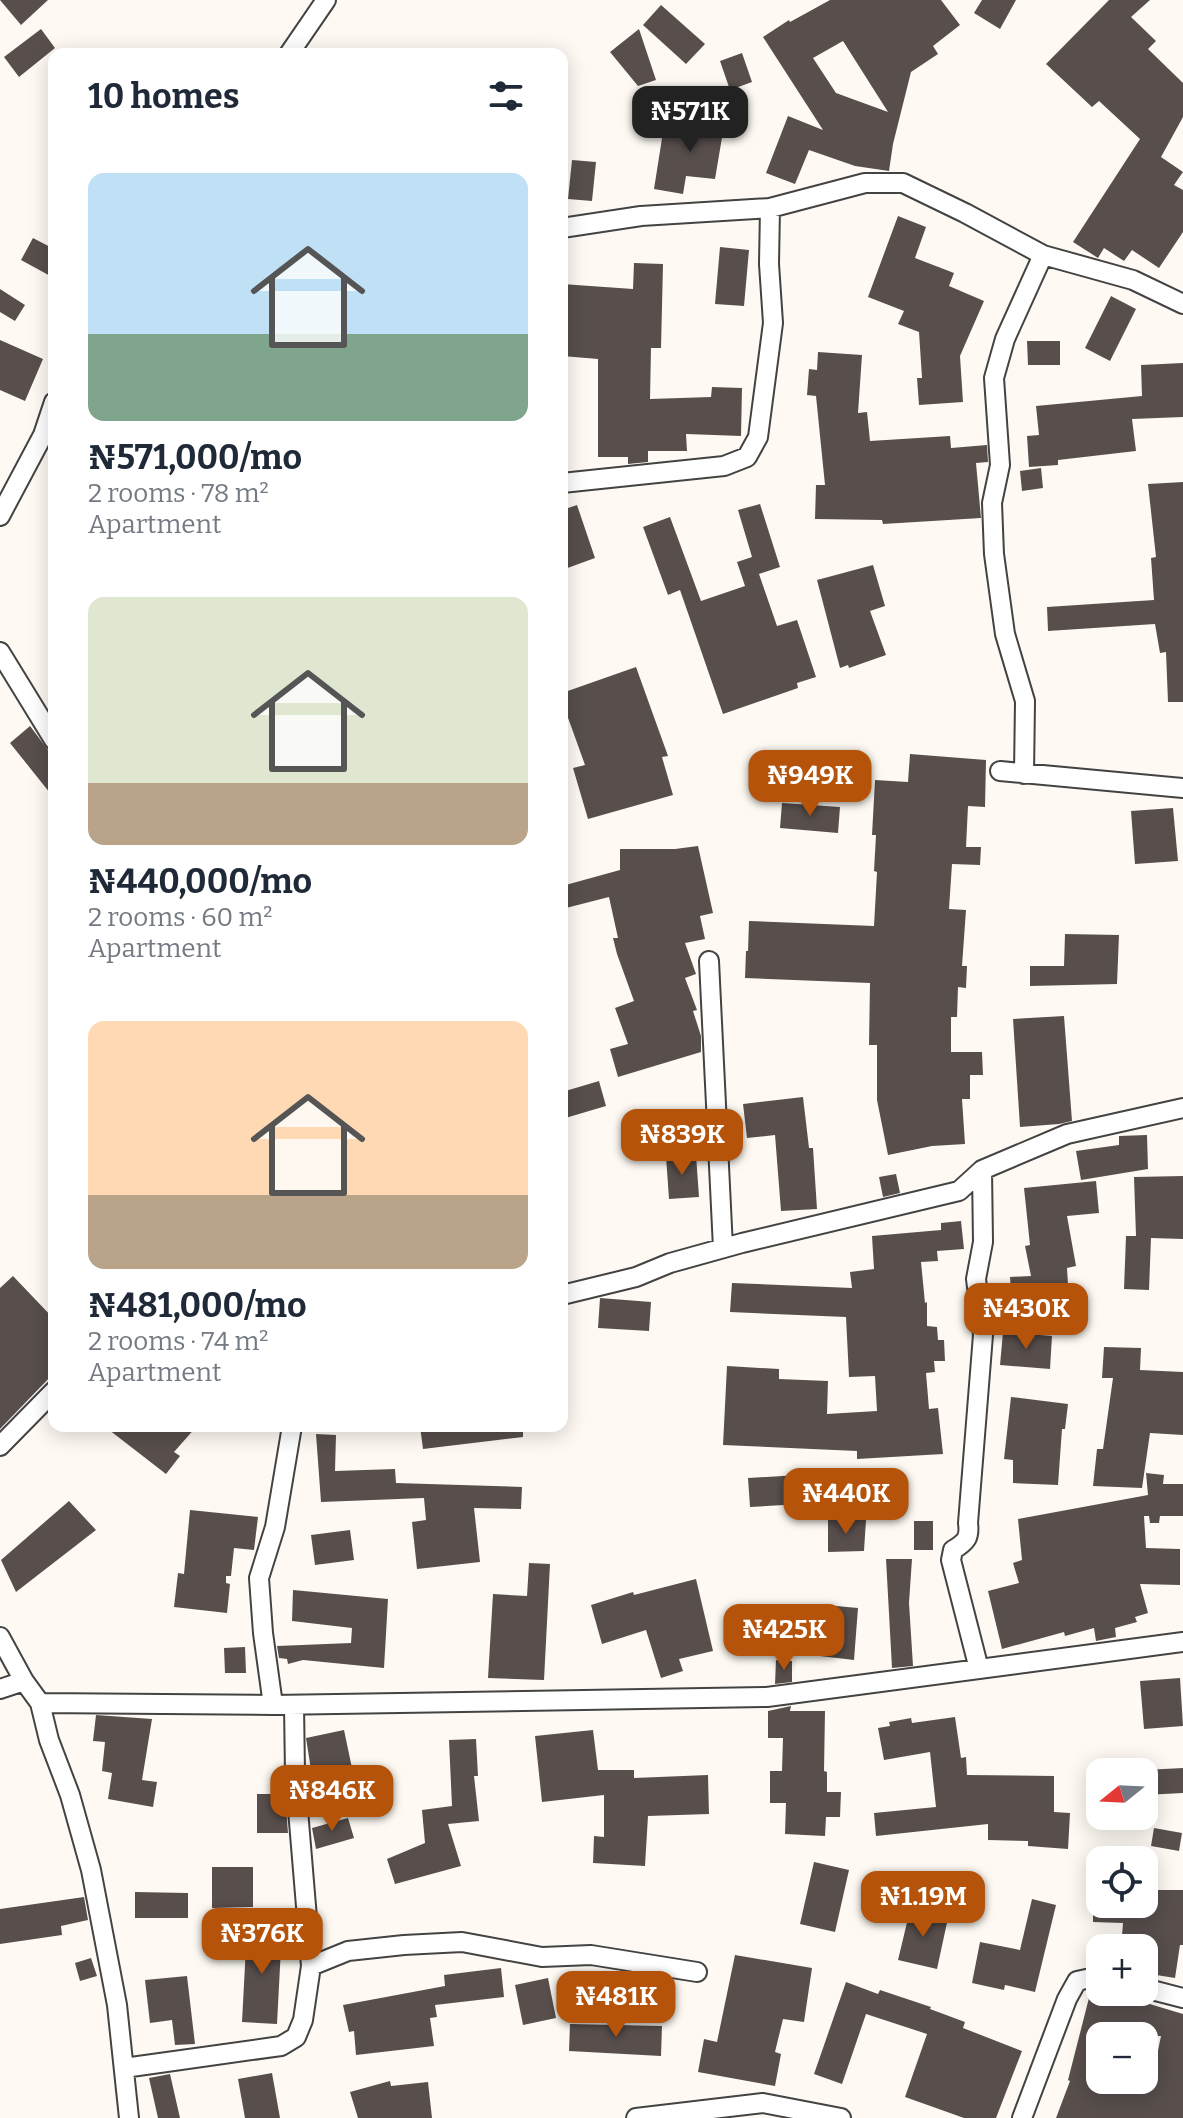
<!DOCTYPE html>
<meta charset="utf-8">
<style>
:root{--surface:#fff;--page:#f6f6f7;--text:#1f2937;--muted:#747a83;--accent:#b45309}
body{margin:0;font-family:Bitter,serif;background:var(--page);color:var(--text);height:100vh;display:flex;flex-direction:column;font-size:30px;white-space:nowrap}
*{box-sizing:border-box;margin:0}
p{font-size:26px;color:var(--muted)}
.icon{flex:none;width:44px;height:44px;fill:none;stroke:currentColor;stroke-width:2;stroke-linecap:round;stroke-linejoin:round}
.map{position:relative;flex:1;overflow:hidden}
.details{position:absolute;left:48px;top:48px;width:520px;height:1384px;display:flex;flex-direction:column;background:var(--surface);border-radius:16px;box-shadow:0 4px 20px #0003}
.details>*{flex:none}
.needle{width:52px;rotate:252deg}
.tools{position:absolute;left:1086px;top:1758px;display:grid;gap:16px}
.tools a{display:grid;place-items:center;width:72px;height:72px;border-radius:16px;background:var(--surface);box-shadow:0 4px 20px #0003;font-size:40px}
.price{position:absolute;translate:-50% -68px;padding:0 18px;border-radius:16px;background:var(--accent);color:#fff;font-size:26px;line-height:52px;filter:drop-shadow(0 2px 4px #0008)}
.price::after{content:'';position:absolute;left:50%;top:48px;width:24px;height:18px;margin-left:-12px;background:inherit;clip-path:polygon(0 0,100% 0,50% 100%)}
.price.selected{background:#222;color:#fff}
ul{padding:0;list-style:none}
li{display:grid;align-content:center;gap:16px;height:424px;padding:0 40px}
li span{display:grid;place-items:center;height:248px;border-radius:16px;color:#555}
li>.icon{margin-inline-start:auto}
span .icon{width:144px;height:144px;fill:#fffc;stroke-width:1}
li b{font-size:34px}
h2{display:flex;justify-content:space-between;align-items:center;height:96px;padding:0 40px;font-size:34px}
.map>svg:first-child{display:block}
.building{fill:#584f4d;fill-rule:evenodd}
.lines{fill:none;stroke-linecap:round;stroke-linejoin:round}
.street-casing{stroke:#434343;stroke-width:22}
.street{stroke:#fff;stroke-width:18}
</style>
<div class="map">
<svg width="1183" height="2118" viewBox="0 0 1183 2118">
<rect width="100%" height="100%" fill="#fefaf3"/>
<!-- building -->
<path class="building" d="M 0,0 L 48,0 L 21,25 Z
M 830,0 L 941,0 L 960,25 L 933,46 L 938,54 L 911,72 L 893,144 L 889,171 L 855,166 L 809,150 L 795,184 L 766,173 L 788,116 L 823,130 L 763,37 L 789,20 L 790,22 ZM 843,41 L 888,112 L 836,93 L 813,58 Z
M 982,0 L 1016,0 L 1000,29 L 974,13 Z
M 1109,0 L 1150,0 L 1131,17 L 1156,41 L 1148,49 L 1183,83 L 1183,117 L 1161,157 L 1183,172 L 1174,185 L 1183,190 L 1183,232 L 1159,268 L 1132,250 L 1124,261 L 1104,248 L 1098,258 L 1073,242 L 1140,139 L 1099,101 L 1092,107 L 1046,64 Z
M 661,5 L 705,44 L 686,64 L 643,25 Z
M 41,29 L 55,48 L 19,77 L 4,57 Z
M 639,29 L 656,80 L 638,86 L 610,52 Z
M 742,53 L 752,82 L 730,90 L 720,61 Z
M 700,111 L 726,114 L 715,179 L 686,176 L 683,194 L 654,189 L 663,132 L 697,138 Z
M 572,160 L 596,162 L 592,201 L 568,199 Z
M 898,216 L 926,227 L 915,258 L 954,273 L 949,286 L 984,301 L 960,356 L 963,402 L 919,405 L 917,378 L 922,378 L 919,332 L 898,324 L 904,311 L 868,297 Z
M 33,238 L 54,249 L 54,278 L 21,260 Z
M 720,247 L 749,250 L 744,306 L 715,304 Z
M 634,263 L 663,264 L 661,348 L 651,348 L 650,399 L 711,397 L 712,387 L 742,388 L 741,436 L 686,434 L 687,451 L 648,451 L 648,462 L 628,464 L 628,457 L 598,457 L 598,359 L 562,356 L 562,284 L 633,289 Z
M 0,289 L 25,305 L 15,321 L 0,312 Z
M 1111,296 L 1136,309 L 1110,361 L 1085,348 Z
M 0,340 L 43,359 L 25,401 L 0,390 Z
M 1027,341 L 1060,341 L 1060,365 L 1028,365 Z
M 818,352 L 862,355 L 858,413 L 867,412 L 870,441 L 950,436 L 951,448 L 987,445 L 988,462 L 976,463 L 981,518 L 883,524 L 882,520 L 815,519 L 816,485 L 825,485 L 816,396 L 807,395 L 809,369 L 817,370 Z
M 1183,363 L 1183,417 L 1132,419 L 1136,451 L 1058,460 L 1058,465 L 1029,467 L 1027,436 L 1039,435 L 1036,406 L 1142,396 L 1141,365 Z
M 1041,468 L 1043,488 L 1022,491 L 1020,471 Z
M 1183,482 L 1183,702 L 1168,702 L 1166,652 L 1160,653 L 1155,624 L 1048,631 L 1047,607 L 1154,600 L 1151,558 L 1156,557 L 1148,484 Z
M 760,504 L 780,567 L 759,574 L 777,626 L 797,620 L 816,677 L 797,683 L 798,688 L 723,714 L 680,590 L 668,595 L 643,527 L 670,517 L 701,601 L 745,586 L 737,562 L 752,557 L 738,510 Z
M 577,505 L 595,558 L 562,570 L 562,510 Z
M 873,565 L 885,606 L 870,611 L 886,655 L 849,668 L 848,665 L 840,668 L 817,580 Z
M 636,667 L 668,756 L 662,757 L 673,795 L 588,819 L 573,768 L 585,765 L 562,701 L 562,693 Z
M 30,726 L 54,758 L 54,798 L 10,743 Z
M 910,754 L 986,760 L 985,807 L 968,806 L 966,847 L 981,847 L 980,865 L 952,864 L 949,909 L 966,910 L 962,966 L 967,966 L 966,988 L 958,987 L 957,1017 L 951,1017 L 951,1052 L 982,1052 L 983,1075 L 970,1075 L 970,1099 L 962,1099 L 965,1144 L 932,1146 L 888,1155 L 877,1100 L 877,1045 L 869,1045 L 870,983 L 745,978 L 746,951 L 748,951 L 749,921 L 874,926 L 877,872 L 874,871 L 876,835 L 872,835 L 875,780 L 908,782 Z
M 782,803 L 840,807 L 838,833 L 780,828 Z
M 1173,808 L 1178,861 L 1135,864 L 1131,811 Z
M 698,846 L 713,913 L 700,916 L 705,939 L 685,943 L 696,974 L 685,978 L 697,1010 L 693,1011 L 701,1036 L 701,1052 L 618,1077 L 610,1049 L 628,1044 L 615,1008 L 634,1001 L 617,954 L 613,938 L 618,938 L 609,897 L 562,909 L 562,886 L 620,870 L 620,849 L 675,849 Z
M 1065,934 L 1119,935 L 1117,984 L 1030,986 L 1030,966 L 1064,966 Z
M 1064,1016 L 1072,1121 L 1059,1124 L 1020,1127 L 1013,1019 Z
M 599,1081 L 606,1106 L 562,1119 L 562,1092 Z
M 803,1097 L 809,1148 L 813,1148 L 817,1209 L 781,1211 L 775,1135 L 747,1138 L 743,1104 Z
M 1147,1135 L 1148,1169 L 1081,1180 L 1076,1151 L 1119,1145 L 1119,1136 Z
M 696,1155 L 699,1197 L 669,1199 L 666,1156 Z
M 896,1174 L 900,1193 L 883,1197 L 879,1177 Z
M 1183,1176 L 1183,1239 L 1151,1238 L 1149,1290 L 1124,1289 L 1126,1236 L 1136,1236 L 1134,1177 Z
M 1096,1181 L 1099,1213 L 1067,1216 L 1076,1266 L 1067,1268 L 1069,1301 L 1012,1305 L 1010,1277 L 1031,1276 L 1025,1246 L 1030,1245 L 1024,1188 Z
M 961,1221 L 964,1249 L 937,1251 L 938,1261 L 921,1262 L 925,1303 L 927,1302 L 927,1326 L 937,1327 L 938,1340 L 944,1340 L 945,1361 L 934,1361 L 935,1372 L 926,1373 L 929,1409 L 938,1408 L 943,1454 L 857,1459 L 857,1451 L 723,1445 L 727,1366 L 779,1369 L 779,1379 L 828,1381 L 827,1414 L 877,1411 L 875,1376 L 849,1377 L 846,1317 L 730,1312 L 732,1283 L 852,1288 L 850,1272 L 874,1269 L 872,1236 L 941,1230 L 941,1223 Z
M 13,1276 L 54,1319 L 54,1373 L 0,1429 L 0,1288 Z
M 600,1298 L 651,1302 L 649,1331 L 598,1328 Z
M 1003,1332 L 1052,1336 L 1050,1369 L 1000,1365 Z
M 1104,1347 L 1141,1348 L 1140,1370 L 1183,1372 L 1183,1435 L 1150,1433 L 1142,1488 L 1093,1486 L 1097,1449 L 1103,1449 L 1113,1378 L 1102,1378 Z
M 1011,1397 L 1068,1404 L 1065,1429 L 1062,1429 L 1058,1485 L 1013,1483 L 1013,1460 L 1004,1459 Z
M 104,1426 L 197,1426 L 174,1452 L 180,1456 L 166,1474 Z
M 420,1426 L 523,1426 L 523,1437 L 423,1449 Z
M 316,1434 L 336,1435 L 335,1471 L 395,1469 L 396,1483 L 522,1487 L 521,1509 L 474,1508 L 480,1562 L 417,1569 L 412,1522 L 426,1520 L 424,1498 L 321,1502 Z
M 1146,1473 L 1164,1475 L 1163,1484 L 1183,1484 L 1183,1516 L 1160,1516 L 1159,1523 L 1150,1523 L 1149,1516 L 1144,1516 L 1146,1548 L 1180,1549 L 1180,1585 L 1140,1584 L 1148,1613 L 1135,1617 L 1137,1622 L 1115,1628 L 1116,1637 L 1096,1641 L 1094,1628 L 1065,1636 L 1064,1632 L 1002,1649 L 988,1591 L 1019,1583 L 1013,1563 L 1022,1560 L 1018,1519 L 1148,1495 Z
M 816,1474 L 818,1503 L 750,1507 L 748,1478 Z
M 69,1501 L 96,1530 L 16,1592 L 1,1560 Z
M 190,1510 L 258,1517 L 254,1550 L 234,1548 L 231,1576 L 226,1576 L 226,1583 L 230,1584 L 227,1613 L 174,1607 L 178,1573 L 184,1574 Z
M 828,1520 L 866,1520 L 864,1551 L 828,1552 Z
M 914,1521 L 933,1521 L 933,1550 L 914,1550 Z
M 350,1530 L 354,1560 L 315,1565 L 311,1535 Z
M 886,1559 L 912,1559 L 909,1603 L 913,1666 L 892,1668 Z
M 529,1563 L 550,1564 L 544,1680 L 488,1678 L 493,1594 L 527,1596 Z
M 696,1579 L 713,1651 L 679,1659 L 683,1671 L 661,1678 L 646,1630 L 602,1644 L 591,1605 L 633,1592 L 634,1595 Z
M 293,1590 L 388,1599 L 384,1668 L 303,1660 L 288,1664 L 287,1659 L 279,1658 L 277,1646 L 351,1643 L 352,1628 L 292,1621 Z
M 825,1605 L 858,1608 L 854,1660 L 820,1656 Z
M 245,1647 L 246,1673 L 225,1673 L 224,1648 Z
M 776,1660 L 792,1661 L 792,1682 L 775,1684 Z
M 1180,1678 L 1183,1726 L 1144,1729 L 1140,1681 Z
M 791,1706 L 790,1711 L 825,1711 L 824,1771 L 827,1772 L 827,1792 L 841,1792 L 840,1817 L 826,1817 L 825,1836 L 785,1834 L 786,1803 L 770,1803 L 770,1771 L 782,1771 L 783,1738 L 768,1738 L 768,1711 Z
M 96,1715 L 152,1719 L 142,1780 L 157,1782 L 153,1807 L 108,1799 L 112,1773 L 102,1771 L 105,1742 L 93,1741 Z
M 955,1717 L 961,1758 L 966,1757 L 967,1775 L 1054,1776 L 1054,1812 L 1070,1813 L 1068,1849 L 1028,1846 L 1028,1841 L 988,1840 L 988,1824 L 876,1836 L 874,1813 L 936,1807 L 930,1752 L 884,1760 L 878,1728 L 890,1726 L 889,1722 L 911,1718 L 912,1723 Z
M 344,1730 L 352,1768 L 312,1776 L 306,1738 Z
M 593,1730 L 598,1770 L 634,1770 L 634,1778 L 708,1775 L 709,1814 L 648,1816 L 645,1866 L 593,1863 L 594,1836 L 604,1837 L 604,1795 L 542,1802 L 535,1736 Z
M 476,1739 L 478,1776 L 474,1776 L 479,1821 L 448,1824 L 461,1866 L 395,1884 L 387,1859 L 425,1843 L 422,1810 L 452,1806 L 449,1740 Z
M 1183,1768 L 1183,1793 L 1144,1795 L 1144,1770 Z
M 257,1794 L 285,1794 L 288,1833 L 257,1833 Z
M 348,1818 L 354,1838 L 316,1849 L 312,1828 Z
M 1154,1828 L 1182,1833 L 1179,1851 L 1151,1846 Z
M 814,1862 L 849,1870 L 835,1932 L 800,1924 Z
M 212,1867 L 253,1867 L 253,1907 L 212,1908 Z
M 1144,1890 L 1183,1890 L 1183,1945 L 1180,1945 L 1175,1978 L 1144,1973 L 1144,1948 L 1121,1948 L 1123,1923 L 1093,1922 L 1093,1904 L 1144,1904 Z
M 135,1892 L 188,1893 L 188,1918 L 135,1918 Z
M 84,1897 L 88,1920 L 61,1926 L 62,1935 L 0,1944 L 0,1909 Z
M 1032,1899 L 1056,1905 L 1035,1992 L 1005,1985 L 1004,1990 L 972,1983 L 980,1942 L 1020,1950 Z
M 910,1910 L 948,1918 L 937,1969 L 898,1960 Z
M 247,1927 L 282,1929 L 277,2024 L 242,2022 Z
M 735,1955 L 812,1968 L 804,2022 L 783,2019 L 775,2052 L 781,2054 L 775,2086 L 698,2072 L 704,2039 L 717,2042 Z
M 91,1958 L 97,1976 L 80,1981 L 75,1963 Z
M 501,1968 L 504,1997 L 435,2005 L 437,2017 L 430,2018 L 434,2046 L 356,2055 L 354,2031 L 349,2032 L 343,2005 L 445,1986 L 444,1975 Z
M 187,1976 L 195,2044 L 175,2045 L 172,2020 L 150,2023 L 145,1980 Z
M 548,1978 L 556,2018 L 523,2025 L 515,1985 Z
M 846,1982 L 878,1994 L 880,1990 L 931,2007 L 930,2009 L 965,2022 L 963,2028 L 1022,2051 L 996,2118 L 964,2118 L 905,2097 L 927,2034 L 866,2014 L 842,2084 L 814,2074 Z
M 1090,1994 L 1121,2003 L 1123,1996 L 1183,2014 L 1183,2118 L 1056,2118 L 1070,2081 L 1068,2080 ZM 1100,2036 L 1161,2036 L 1152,2080 L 1100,2080 L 1100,2070 L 1096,2069 L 1100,2055 Z
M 570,2024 L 662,2026 L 661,2056 L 569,2051 Z
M 272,2073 L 280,2118 L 245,2118 L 238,2079 Z
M 170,2074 L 180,2118 L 158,2118 L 149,2078 Z
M 390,2081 L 391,2086 L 428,2082 L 432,2118 L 358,2118 L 350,2092 Z"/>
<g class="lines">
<!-- street casing -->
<g class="street-casing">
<path id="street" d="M 289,54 L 326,0
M 562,228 L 641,216 L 770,208 L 865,183 L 903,183 L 965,213 L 1043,255 L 1133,280 L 1183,304
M 562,483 L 724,466 L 747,457 L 758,437 L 773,323 L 769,264 L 770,208
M 0,516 L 43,435 L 54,402
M 0,652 L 54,740
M 1000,771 L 1183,788
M 1024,774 L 1025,701 L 1005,634 L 994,554 L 992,503 L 1000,465 L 994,378 L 1005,339 L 1043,255
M 709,961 L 723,1248
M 562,1295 L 636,1277 L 670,1263 L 742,1243 L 959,1191 L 982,1170 L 1067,1134 L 1183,1108
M 0,1446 L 54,1391
M 0,1637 L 24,1681 L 40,1703 L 49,1740 L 70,1795 L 91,1870 L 117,2005 L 129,2118
M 979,1669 L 951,1560 L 953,1550 C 966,1542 970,1538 968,1523 L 983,1335 L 976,1279 L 983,1242 L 982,1170
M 0,1689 L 24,1681
M 40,1703 L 273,1705 L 767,1697 L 1183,1642
M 273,1705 L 263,1633 L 259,1578 L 275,1527 L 292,1426
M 311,1966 L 348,1951 L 404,1945 L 462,1942 L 542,1957 L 591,1955 L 697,1972
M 1144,1988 L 1183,1998
M 124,2068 L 281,2046 L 296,2037 L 303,2020 L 311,1966 L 295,1774 L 294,1705
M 636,2118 L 763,2103 L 841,2118
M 1022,2118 L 1067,1999 L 1077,1981 L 1100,1976"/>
</g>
<!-- street -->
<use href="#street" class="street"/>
</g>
</svg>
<div class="tools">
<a><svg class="needle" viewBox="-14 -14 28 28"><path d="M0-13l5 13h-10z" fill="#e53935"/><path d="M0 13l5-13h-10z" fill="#747a83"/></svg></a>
<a><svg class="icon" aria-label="locate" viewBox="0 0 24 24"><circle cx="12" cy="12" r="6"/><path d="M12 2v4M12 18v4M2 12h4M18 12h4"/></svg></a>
<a>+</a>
<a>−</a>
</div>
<b class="price selected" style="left:690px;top:154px">₦571K</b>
<b class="price" style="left:810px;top:818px">₦949K</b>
<b class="price" style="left:682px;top:1177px">₦839K</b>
<b class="price" style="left:1026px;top:1351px">₦430K</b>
<b class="price" style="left:846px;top:1536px">₦440K</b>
<b class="price" style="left:784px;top:1672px">₦425K</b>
<b class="price" style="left:332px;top:1833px">₦846K</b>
<b class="price" style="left:923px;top:1939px">₦1.19M</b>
<b class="price" style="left:262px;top:1976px">₦376K</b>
<b class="price" style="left:616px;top:2039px">₦481K</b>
<section class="details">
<h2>10 homes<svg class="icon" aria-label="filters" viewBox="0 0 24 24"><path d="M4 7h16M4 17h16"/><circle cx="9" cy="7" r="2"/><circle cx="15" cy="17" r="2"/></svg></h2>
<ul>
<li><span style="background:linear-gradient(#bfe0f5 65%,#7fa58c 0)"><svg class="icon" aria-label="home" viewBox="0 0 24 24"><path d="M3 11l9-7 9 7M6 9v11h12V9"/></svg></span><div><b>₦571,000/mo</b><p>2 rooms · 78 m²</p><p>Apartment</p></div></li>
<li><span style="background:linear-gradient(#dfe7d0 75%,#b9a48a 0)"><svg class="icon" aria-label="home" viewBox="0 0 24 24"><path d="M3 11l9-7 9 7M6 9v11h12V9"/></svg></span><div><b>₦440,000/mo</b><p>2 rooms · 60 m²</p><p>Apartment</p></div></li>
<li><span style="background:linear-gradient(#ffd9b3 70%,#b9a48a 0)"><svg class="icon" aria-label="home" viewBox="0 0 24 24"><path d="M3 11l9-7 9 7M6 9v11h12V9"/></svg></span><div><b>₦481,000/mo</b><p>2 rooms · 74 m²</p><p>Apartment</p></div></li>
</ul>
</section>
</div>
